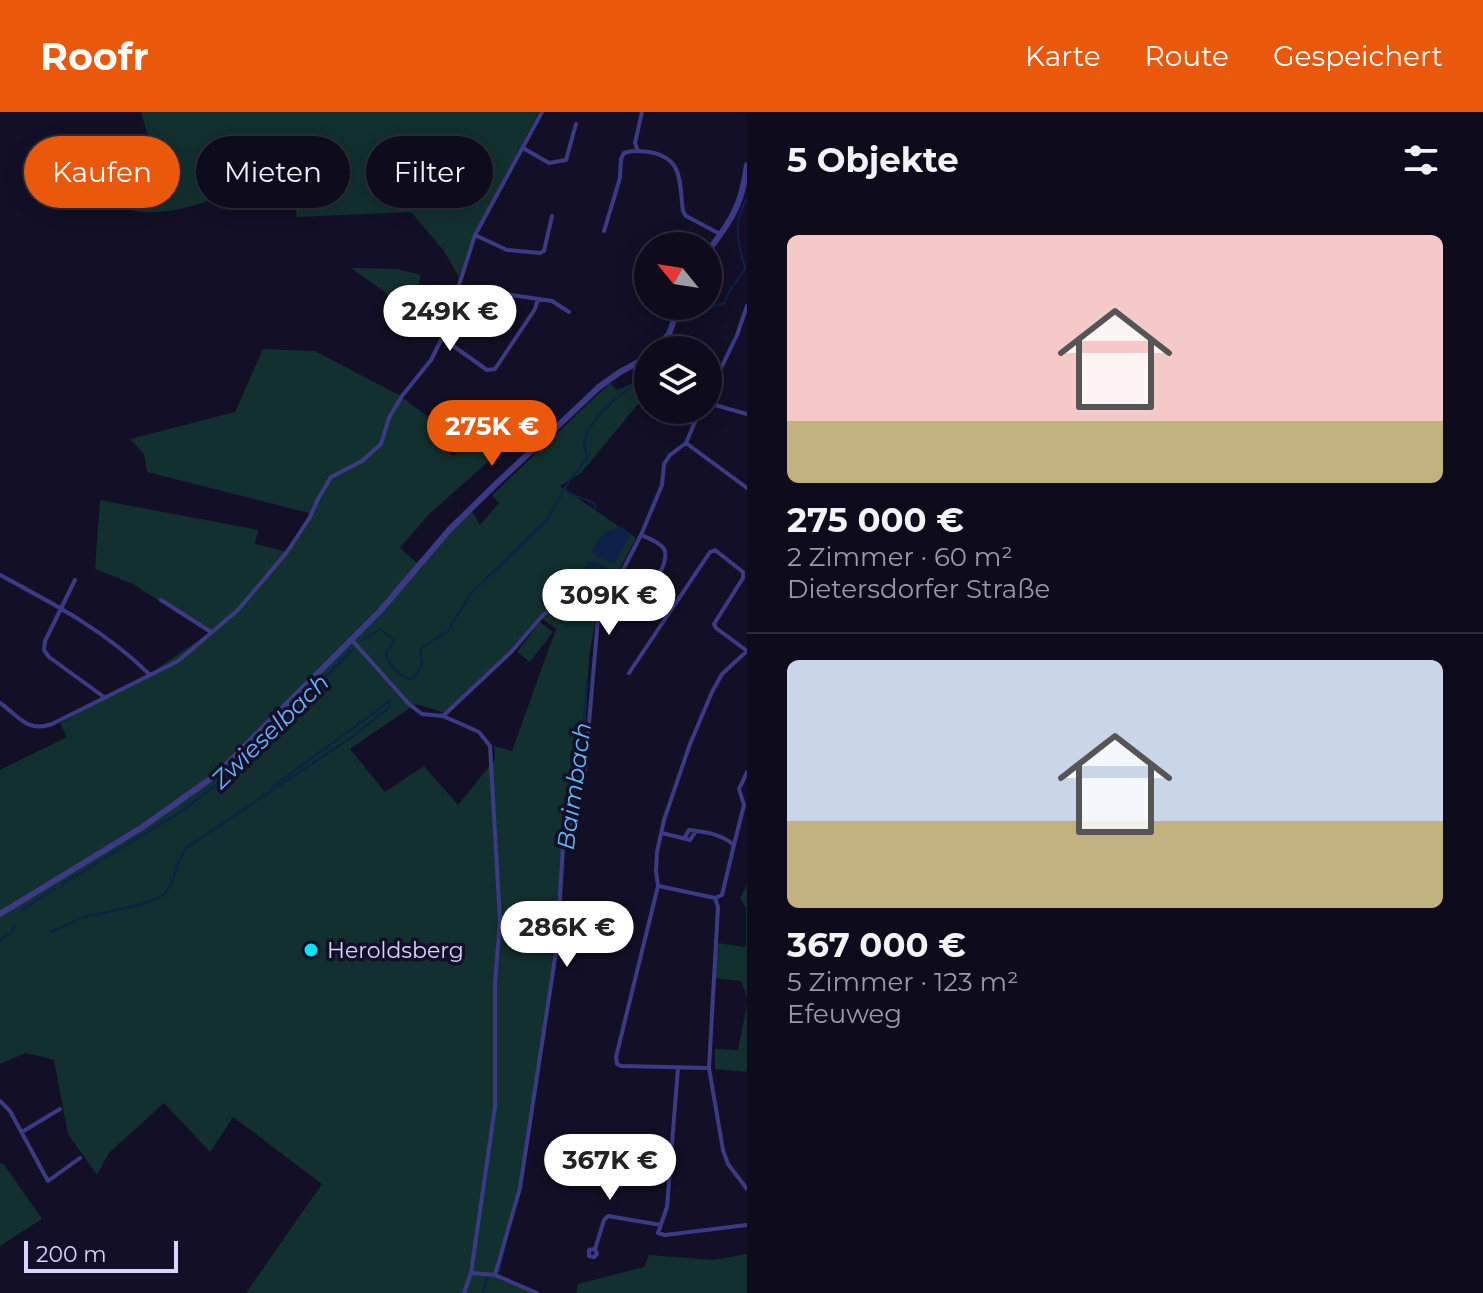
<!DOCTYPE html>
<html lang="de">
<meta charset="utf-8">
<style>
:root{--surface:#0e0b1c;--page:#1c1929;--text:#f1f3f6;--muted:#9b9ba3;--line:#2e2b3b;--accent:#ea580c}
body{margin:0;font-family:Montserrat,sans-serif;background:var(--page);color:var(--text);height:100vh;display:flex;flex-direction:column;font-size:30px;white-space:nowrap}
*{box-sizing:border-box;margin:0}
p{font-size:26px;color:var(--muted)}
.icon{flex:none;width:44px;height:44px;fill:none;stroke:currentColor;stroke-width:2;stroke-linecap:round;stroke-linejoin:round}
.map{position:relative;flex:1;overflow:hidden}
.details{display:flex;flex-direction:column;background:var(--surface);width:736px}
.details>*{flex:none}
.hud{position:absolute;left:24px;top:24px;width:602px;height:72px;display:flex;gap:16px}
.needle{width:52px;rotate:300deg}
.buttons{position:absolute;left:634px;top:120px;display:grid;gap:16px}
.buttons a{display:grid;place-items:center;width:88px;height:88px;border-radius:50%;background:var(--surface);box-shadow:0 4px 20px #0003,0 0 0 2px var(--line);font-size:40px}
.scale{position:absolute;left:24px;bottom:20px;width:154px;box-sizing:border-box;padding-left:8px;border:4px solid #d9d4ff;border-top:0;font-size:22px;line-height:28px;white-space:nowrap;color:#d9d4ff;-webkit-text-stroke:6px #130f26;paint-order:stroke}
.price{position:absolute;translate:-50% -68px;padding:0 18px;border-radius:28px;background:#fff;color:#222;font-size:26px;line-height:52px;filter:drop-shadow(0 2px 4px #0008)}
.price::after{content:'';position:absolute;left:50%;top:48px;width:24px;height:18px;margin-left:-12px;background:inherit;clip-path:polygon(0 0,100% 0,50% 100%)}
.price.on{background:var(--accent);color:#fff}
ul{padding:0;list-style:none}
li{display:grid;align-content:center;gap:16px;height:424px;padding:0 40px}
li+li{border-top:2px solid var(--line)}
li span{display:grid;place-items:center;height:248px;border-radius:12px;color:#555}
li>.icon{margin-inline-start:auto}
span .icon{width:144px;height:144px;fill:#fffc;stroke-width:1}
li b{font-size:34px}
h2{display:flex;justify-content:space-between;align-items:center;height:96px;padding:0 40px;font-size:34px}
.pill{padding:0 28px;border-radius:36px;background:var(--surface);box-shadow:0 4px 20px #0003,0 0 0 2px var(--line);font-size:28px;line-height:72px}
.pill.on{background:var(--accent);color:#fff}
header{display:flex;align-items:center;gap:48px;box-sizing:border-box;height:112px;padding:0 40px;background:var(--accent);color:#fff}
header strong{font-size:38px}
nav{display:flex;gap:44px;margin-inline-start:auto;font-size:28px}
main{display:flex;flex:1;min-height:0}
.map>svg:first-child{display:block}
.green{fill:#12302f;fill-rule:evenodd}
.water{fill:#0c2248}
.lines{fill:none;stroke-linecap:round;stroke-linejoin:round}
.stream{stroke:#0c2248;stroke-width:2}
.minor{stroke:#3d3a85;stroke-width:4}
.tertiary{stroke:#3d3a85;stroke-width:6}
.poi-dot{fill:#00e5ff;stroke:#130f26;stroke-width:3}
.labels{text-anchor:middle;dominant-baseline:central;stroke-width:7;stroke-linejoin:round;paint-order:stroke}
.poi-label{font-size:22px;fill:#d9d4ff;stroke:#130f26;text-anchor:start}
.water-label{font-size:24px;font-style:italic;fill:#62b6ff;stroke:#130f26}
</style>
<header>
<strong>Roofr</strong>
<nav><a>Karte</a><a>Route</a><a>Gespeichert</a></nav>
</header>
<main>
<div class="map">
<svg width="747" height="1181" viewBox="0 0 747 1181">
<rect width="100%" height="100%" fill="#130f26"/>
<!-- green -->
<path class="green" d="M 141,0 L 539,0 L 472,126 L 459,165 L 444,139 L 411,100 L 297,105 L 290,72 C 237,69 188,108 134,99 L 143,40 L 150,32 Z
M 351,156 L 398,157 L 421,163 L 411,199 Z
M 263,237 L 315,239 L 399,283 L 440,314 L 431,329 L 454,344 L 494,288 L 513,303 L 487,351 L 428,403 L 400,436 L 417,451 L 470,396 L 480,413 L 499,391 L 492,383 L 610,271 L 617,278 L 643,267 L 648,273 L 648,280 L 581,361 L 560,374 L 636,426 L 597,499 L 589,545 L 586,610 L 560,758 L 558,832 L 519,1076 L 496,1161 L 538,1181 L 246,1181 L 322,1072 L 233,1005 L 210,1040 L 164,991 L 109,1041 L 97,1063 L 68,1022 L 54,948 L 26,941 L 0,952 L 0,658 L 67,625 L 60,611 L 151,561 L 209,521 L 133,472 L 95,457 L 100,388 L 258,418 L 255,432 L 288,440 L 313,402 L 147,360 L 144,342 L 130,327 L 235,300 ZM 541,506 L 556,517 L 512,639 L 494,634 L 495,647 L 458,693 L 424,654 L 385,680 L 350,637 L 416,592 L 448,602 L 513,540 Z
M 540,510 L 553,520 L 530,550 L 517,540 Z
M 747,773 L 747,885 L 741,869 L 714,866 L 717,831 L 746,835 L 746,796 L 740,786 Z
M 747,893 L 747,960 L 715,957 L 715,937 L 738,938 Z
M 3,1051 L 42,1107 L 0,1134 L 0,1052 Z
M 747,1142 L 747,1181 L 576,1181 L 578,1172 L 644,1155 L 649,1143 L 713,1148 Z"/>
<!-- water -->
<path class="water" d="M 622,415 L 628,420 L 629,426 L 614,452 L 595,444 L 592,440 C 600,423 603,418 622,415 Z
M 594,449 L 612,458 L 600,480 L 587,484 L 575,480 L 588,450 Z"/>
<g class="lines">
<!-- stream -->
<path class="stream" d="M 694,197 L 708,196 L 725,191 C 728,176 738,170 745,156 C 738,132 732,110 747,87
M 565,376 L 569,381 L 594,391 L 596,396
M 362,528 L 380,517 L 394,528 L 386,542 C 389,554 401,567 414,567 L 422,551 L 420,537 L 448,519 L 471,481 L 548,407 L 565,375 L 587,346 C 586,340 583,332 585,327 C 591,302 630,276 648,261
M 272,675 L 390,589
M 566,721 L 572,668 L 581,650 L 587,566
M 62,772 L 181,700 L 245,650 L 254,637 L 353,537
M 22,798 L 56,776
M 82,806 C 103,799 157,794 168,778 C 177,765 176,748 186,736 L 349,627 L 390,595
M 51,820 L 78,808
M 0,828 L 13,819 L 15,813
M 559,833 L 565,731
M 499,1160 L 504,1138
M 483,1181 L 487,1166"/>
<!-- minor -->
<path class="minor" d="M 523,36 L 549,51 L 566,48 L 576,12
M 638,39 L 635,31 L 642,0
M 604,119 L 620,66 L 621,47 L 624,41 C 633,38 640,39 649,40 C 684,46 679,70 683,99 L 686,104 L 720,122
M 475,123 L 507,138 L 540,141 L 544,139 L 552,104
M 458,175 L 552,189 L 569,200
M 442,226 L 487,258 L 495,257 L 535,197 L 538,187
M 708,283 L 737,223 L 747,194
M 708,291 L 747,302
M 686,331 L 747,376
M 0,463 C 54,492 106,519 150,563
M 75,468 L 45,529 L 44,538 L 49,545 L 104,585
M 612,482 L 640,491 C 649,481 671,449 664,437 C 660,430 648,426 641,423
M 161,488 L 211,520
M 351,527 L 409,592 L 422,602 L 443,604 L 479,620 L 490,634 L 500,809 L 495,870 L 495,995 L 471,1161 L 464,1181
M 629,561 L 710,440 L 715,438 L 743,460 L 743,466 L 714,512 L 716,516 L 747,539
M 0,591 C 20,605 27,621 52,612 L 178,549 L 238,498 L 287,440 L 310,405 L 318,387 L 331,365 L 362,349 L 381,332 L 389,306 L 402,284 L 431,248 L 442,226 L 475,123 L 542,0
M 443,604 L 512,539 L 544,502 L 556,497 L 591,501 L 600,499
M 662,721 L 690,728 L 696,719
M 685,725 L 689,718 C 706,720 721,722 734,733 L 722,783 L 715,786
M 734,733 L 744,693 L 739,677 L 747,660
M 659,774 L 715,786
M 715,786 L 718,795 L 709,956 L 723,1038 L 728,1052 L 747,1077
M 678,956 L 667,1095 L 658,1121 L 665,1123 L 747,1113
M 709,956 L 621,954 L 617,952 L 616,945 L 658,774 L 656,759 L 657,740 L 664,708 L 690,632 L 712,580 L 722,562 L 747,539
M 0,989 L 10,999 L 48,1069 L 80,1046
M 22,1020 L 60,997
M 595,1137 L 589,1138 L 589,1144 L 594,1145 L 597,1142 L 595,1137 L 604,1108 L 608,1104 L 661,1113
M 471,1161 L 495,1163 L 537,1181
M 495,1163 L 520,1076 L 557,833 L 563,733 L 570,712 L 574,675 L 585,658 L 598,506 L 641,423 L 662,373 L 664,352 L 670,343 L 686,331 L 700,298"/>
<!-- tertiary -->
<path class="tertiary" d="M 708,139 C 732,108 742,92 747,53
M 656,238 L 669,222 L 679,194
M 0,802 L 141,716 L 216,663 L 380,499 L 450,417 L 494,374 L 599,275 L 620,260 L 648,245"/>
</g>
<!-- markers -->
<circle class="poi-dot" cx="311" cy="838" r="8"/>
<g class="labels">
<!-- poi labels -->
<g class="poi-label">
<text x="327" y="838">Heroldsberg</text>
</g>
<!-- water labels -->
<g class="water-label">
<text transform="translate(270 619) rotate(-44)">Zwieselbach</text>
<text transform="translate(574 674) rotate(-82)">Baimbach</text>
</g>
</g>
</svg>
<div class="buttons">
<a><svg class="needle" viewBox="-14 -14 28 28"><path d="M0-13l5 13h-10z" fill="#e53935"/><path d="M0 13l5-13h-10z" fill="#9b9ba3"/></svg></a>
<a><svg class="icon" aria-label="layers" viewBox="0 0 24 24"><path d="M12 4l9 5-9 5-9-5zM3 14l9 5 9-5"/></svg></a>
</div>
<div class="scale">200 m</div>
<b class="price" style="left:450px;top:241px">249K €</b>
<b class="price on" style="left:492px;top:356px">275K €</b>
<b class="price" style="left:609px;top:525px">309K €</b>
<b class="price" style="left:567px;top:857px">286K €</b>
<b class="price" style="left:610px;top:1090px">367K €</b>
<div class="hud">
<a class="pill on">Kaufen</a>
<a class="pill">Mieten</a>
<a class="pill">Filter</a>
</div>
</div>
<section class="details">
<h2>5 Objekte<svg class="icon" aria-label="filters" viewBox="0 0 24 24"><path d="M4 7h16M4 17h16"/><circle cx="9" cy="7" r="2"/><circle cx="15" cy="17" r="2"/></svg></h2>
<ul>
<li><span style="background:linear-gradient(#f6c9c9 75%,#c2b280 0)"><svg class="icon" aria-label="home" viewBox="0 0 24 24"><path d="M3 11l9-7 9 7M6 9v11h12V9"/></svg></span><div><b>275 000 €</b><p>2 Zimmer · 60 m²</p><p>Dietersdorfer Straße</p></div></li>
<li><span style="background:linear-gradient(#c9d6e8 65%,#c2b280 0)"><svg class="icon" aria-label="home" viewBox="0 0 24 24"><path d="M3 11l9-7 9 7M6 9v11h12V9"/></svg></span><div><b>367 000 €</b><p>5 Zimmer · 123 m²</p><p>Efeuweg</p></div></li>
</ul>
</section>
</main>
